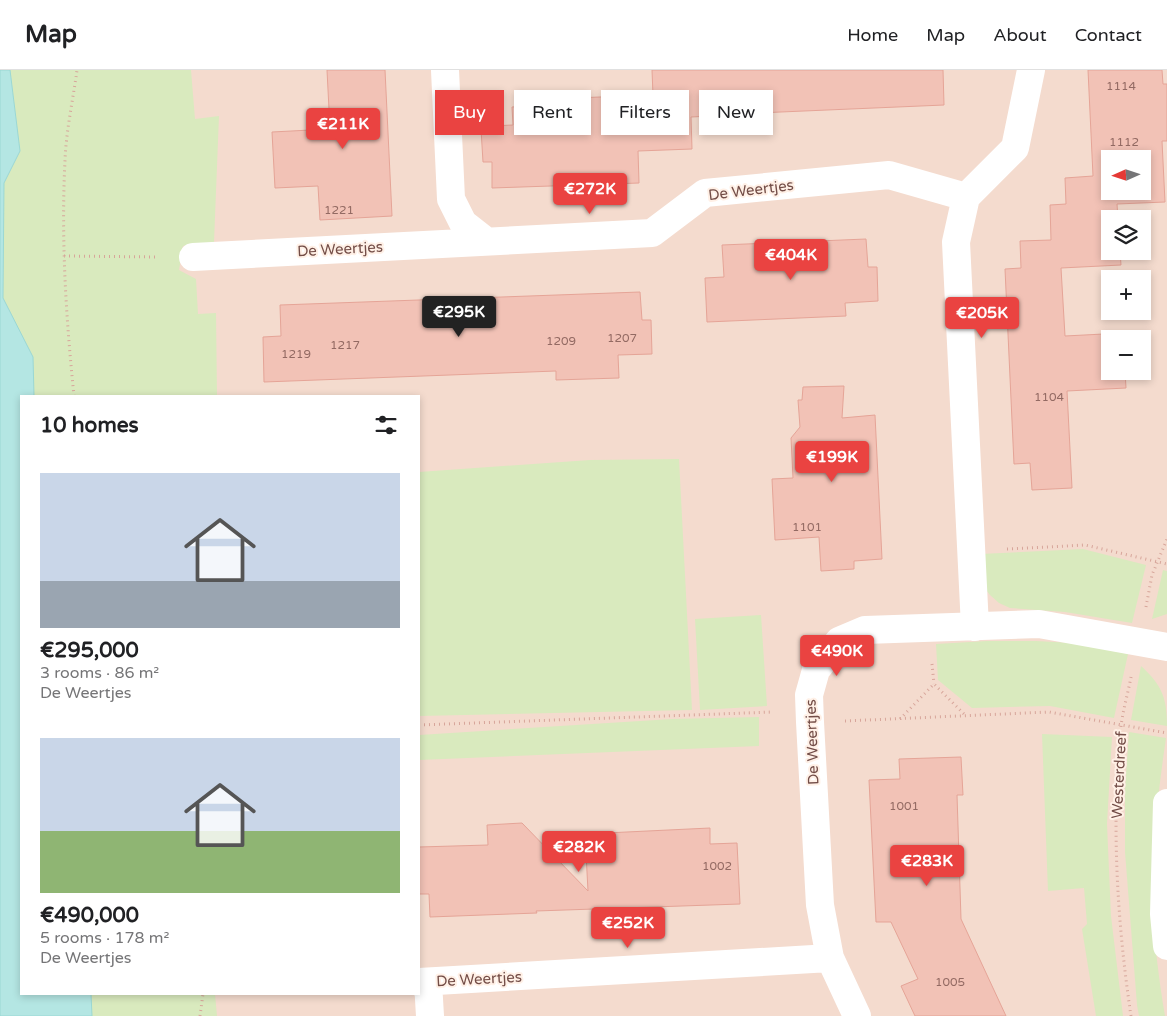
<!DOCTYPE html>
<meta charset="utf-8">
<style>
:root{--surface:#fff;--page:#f6f6f6;--text:#202124;--muted:#757577;--line:#e0e0e0;--accent:#ea4341}
body{margin:0;font-family:"Varela Round",sans-serif;background:var(--page);color:var(--text);height:100vh;display:flex;flex-direction:column;font-size:19px;white-space:nowrap}
*{box-sizing:border-box;margin:0}
p{font-size:16px;color:var(--muted)}
.icon{flex:none;width:28px;height:28px;fill:none;stroke:currentColor;stroke-width:2;stroke-linecap:round;stroke-linejoin:round}
.map{position:relative;flex:1;overflow:hidden}
.drawer{position:absolute;left:20px;top:325px;width:400px;height:600px;display:flex;flex-direction:column;background:var(--surface);border-radius:0px;box-shadow:0 2px 8px #0003}
.drawer>*{flex:none}
.hud{position:absolute;left:435px;top:20px;width:475px;height:45px;display:flex;gap:10px}
.needle{width:32px;rotate:267deg}
.controls{position:absolute;left:1101px;top:80px;display:grid;gap:10px}
.controls a{display:grid;place-items:center;width:50px;height:50px;border-radius:0px;background:var(--surface);box-shadow:0 2px 8px #0003;font-size:25px}
.price{position:absolute;translate:-50% -42px;padding:0 11px;border-radius:5px;background:var(--accent);color:#fff;font-size:16px;line-height:32px;filter:drop-shadow(0 1px 2px #0008)}
.price::after{content:'';position:absolute;left:50%;top:30px;width:15px;height:11px;margin-left:-8px;background:inherit;clip-path:polygon(0 0,100% 0,50% 100%)}
.price.active{background:#222;color:#fff}
ul{padding:0;list-style:none}
li{display:grid;align-content:center;gap:10px;height:265px;padding:0 20px}
li span{display:grid;place-items:center;height:155px;border-radius:0px;color:#555}
li>.icon{margin-inline-start:auto}
span .icon{width:90px;height:90px;fill:#fffc;stroke-width:1}
li b{font-size:21px}
h2{display:flex;justify-content:space-between;align-items:center;height:60px;padding:0 20px;font-size:21px}
.tag{padding:0 18px;border-radius:0px;background:var(--surface);box-shadow:0 2px 8px #0003;font-size:18px;line-height:45px}
.tag.active{background:var(--accent);color:#fff}
header{display:flex;align-items:center;gap:30px;box-sizing:border-box;height:70px;padding:0 25px;background:var(--surface);border-bottom:1px solid var(--line)}
header strong{font-size:24px}
nav{display:flex;gap:28px;margin-inline-start:auto;font-size:18px}
.map>svg:first-child{display:block}
.residential{fill:#f4dbce;fill-rule:evenodd}
.green{fill:#d9eabe}
.water{fill:#b4e6e3;stroke:#9ad8d4}
.building{fill:#f2c2b6;stroke:#e5a497;fill-rule:evenodd}
.lines{fill:none;stroke-linecap:round;stroke-linejoin:round}
.path{stroke:#d7a59a;stroke-width:3;stroke-dasharray:1 4;stroke-linecap:butt}
.minor{stroke:#fff;stroke-width:28}
.labels{text-anchor:middle;dominant-baseline:central;stroke-width:4;stroke-linejoin:round;paint-order:stroke}
.number-label{font-size:12px;fill:#936a63}
.street-label{font-size:15px;fill:#734d47;stroke:#fff0e6}
</style>
<header>
<strong>Map</strong>
<nav><a>Home</a><a>Map</a><a>About</a><a>Contact</a></nav>
</header>
<div class="map">
<svg width="1167" height="946" viewBox="0 0 1167 946">
<rect width="100%" height="100%" fill="#fdebdf"/>
<!-- residential -->
<path class="residential" d="M 0,0 L 1167,0 L 1167,946 L 0,946 ZM 1110,89 L 1142,89 L 1142,121 L 1110,121 ZM 1110,149 L 1142,149 L 1142,181 L 1110,181 ZM 1110,209 L 1142,209 L 1142,241 L 1110,241 ZM 1110,269 L 1142,269 L 1142,301 L 1110,301 ZM 21,326 L 419,326 L 419,924 L 21,924 Z"/>
<!-- green -->
<path class="green" d="M 10,0 L 191,0 L 195,49 L 219,46 L 214,172 L 183,176 L 179,200 L 196,209 L 198,244 L 216,243 L 217,326 L 34,326 L 33,287 L 3,228 L 4,113 L 20,81 Z
M 679,389 L 692,640 L 419,646 L 419,402 L 590,390 Z
M 1083,479 L 1146,495 L 1132,553 L 1065,542 L 1010,538 L 999,533 L 990,525 L 982,515 L 980,484 Z
M 1163,500 L 1167,501 L 1167,544 L 1152,549 Z
M 761,545 L 767,636 L 700,640 L 695,549 Z
M 987,571 L 1036,571 L 1073,573 L 1128,584 L 1114,648 L 1050,636 L 972,638 L 938,610 L 936,574 Z
M 1141,596 C 1162,615 1167,628 1167,656 L 1131,650 Z
M 759,647 L 759,676 L 419,690 L 419,665 L 672,649 Z
M 1129,662 L 1166,668 C 1158,723 1151,780 1153,836 C 1154,872 1159,910 1165,946 L 1139,946 L 1137,935 L 1125,782 L 1125,719 Z
M 1042,664 L 1112,667 L 1107,754 L 1111,846 L 1123,946 L 1096,946 L 1082,859 L 1087,854 L 1084,818 L 1048,821 Z
M 91,924 L 215,924 L 217,946 L 92,946 Z"/>
<!-- water -->
<path class="water" d="M 0,0 L 10,0 L 20,81 L 4,113 L 3,228 L 33,287 L 34,326 L 21,326 L 21,924 L 91,924 L 92,946 L 0,946 Z"/>
<!-- building -->
<path class="building" d="M 327,0 L 385,0 L 392,146 L 320,150 L 318,116 L 275,118 L 272,62 L 330,59 Z
M 652,0 L 943,0 L 944,35 L 711,45 L 711,46 L 691,47 L 692,79 L 638,81 L 639,113 L 492,118 L 492,92 L 483,92 L 481,59 L 491,59 L 491,56 L 513,55 L 512,37 L 565,34 L 574,28 L 653,25 Z
M 1088,0 L 1162,0 L 1163,14 L 1167,14 L 1167,71 L 1162,71 L 1165,132 L 1117,134 L 1118,149 L 1110,149 L 1110,181 L 1120,181 L 1121,195 L 1061,198 L 1065,266 L 1123,263 L 1124,269 L 1110,269 L 1110,301 L 1125,301 L 1126,318 L 1067,321 L 1072,418 L 1032,420 L 1030,393 L 1014,394 L 1005,199 L 1021,198 L 1020,171 L 1051,170 L 1050,135 L 1066,134 L 1065,108 L 1093,106 ZM 1110,89 L 1142,89 L 1142,121 L 1110,121 Z
M 866,169 L 868,197 L 877,197 L 878,231 L 845,233 L 846,246 L 707,252 L 705,208 L 724,207 L 722,175 Z
M 640,222 L 642,250 L 651,250 L 652,284 L 618,285 L 619,308 L 556,310 L 556,301 L 264,312 L 263,267 L 281,266 L 280,235 Z
M 844,316 L 842,348 L 875,345 L 882,489 L 854,491 L 854,499 L 821,501 L 819,467 L 775,470 L 772,409 L 793,408 L 791,368 L 800,357 L 798,330 L 802,330 L 803,317 Z
M 961,687 L 963,725 L 957,725 L 961,849 L 1006,946 L 915,946 L 901,916 L 918,909 L 891,852 L 876,852 L 869,710 L 900,709 L 899,689 Z
M 522,753 L 588,821 L 585,764 L 710,758 L 710,774 L 737,773 L 740,834 L 536,841 L 537,843 L 430,847 L 429,824 L 419,824 L 419,777 L 488,775 L 487,755 Z"/>
<g class="lines">
<!-- path -->
<path class="path" d="M 64,186 L 159,187
M 74,326 C 66,248 61,169 65,91 C 66,61 73,30 77,0
M 1007,479 L 1085,475 L 1167,494
M 1146,537 L 1152,505 L 1167,469
M 932,594 L 934,614
M 900,649 L 934,614 L 966,646
M 845,651 L 1049,642 L 1167,663
M 419,655 L 773,642
M 200,946 L 203,924
M 1131,946 C 1117,852 1111,750 1121,656 C 1123,640 1128,623 1131,607"/>
<!-- minor -->
<path class="minor" d="M 445,0 L 451,129 L 463,153 L 486,171
M 193,187 L 652,163 L 705,123 L 889,105 L 966,127
M 975,557 L 956,172 L 966,127 L 1015,78 L 1031,0
M 1167,733 L 1164,844 L 1167,876
M 419,912 L 830,888
M 428,912 L 430,946
M 857,946 L 830,888 L 820,835 L 810,652 L 809,625 L 816,600 L 839,571 L 865,560 L 1039,554 L 1167,577"/>
</g>
<g class="labels">
<!-- number labels -->
<g class="number-label">
<text x="1121" y="16">1114</text>
<text x="1124" y="72">1112</text>
<text x="339" y="140">1221</text>
<text x="622" y="268">1207</text>
<text x="561" y="271">1209</text>
<text x="345" y="275">1217</text>
<text x="296" y="284">1219</text>
<text x="1049" y="327">1104</text>
<text x="807" y="457">1101</text>
<text x="904" y="736">1001</text>
<text x="717" y="796">1002</text>
<text x="950" y="912">1005</text>
</g>
<!-- street labels -->
<g class="street-label">
<text transform="translate(751 120) rotate(-7)">De Weertjes</text>
<text transform="translate(340 179) rotate(-3)">De Weertjes</text>
<text transform="translate(812 672) rotate(-92)">De Weertjes</text>
<text transform="translate(1119 705) rotate(-87)">Westerdreef</text>
<text transform="translate(479 909) rotate(-3)">De Weertjes</text>
</g>
</g>
</svg>
<div class="controls">
<a><svg class="needle" viewBox="-14 -14 28 28"><path d="M0-13l5 13h-10z" fill="#e53935"/><path d="M0 13l5-13h-10z" fill="#757577"/></svg></a>
<a><svg class="icon" aria-label="layers" viewBox="0 0 24 24"><path d="M12 4l9 5-9 5-9-5zM3 14l9 5 9-5"/></svg></a>
<a>+</a>
<a>−</a>
</div>
<b class="price" style="left:343px;top:80px">€211K</b>
<b class="price" style="left:590px;top:145px">€272K</b>
<b class="price" style="left:791px;top:211px">€404K</b>
<b class="price active" style="left:459px;top:268px">€295K</b>
<b class="price" style="left:982px;top:269px">€205K</b>
<b class="price" style="left:832px;top:413px">€199K</b>
<b class="price" style="left:837px;top:607px">€490K</b>
<b class="price" style="left:579px;top:803px">€282K</b>
<b class="price" style="left:927px;top:817px">€283K</b>
<b class="price" style="left:628px;top:879px">€252K</b>
<div class="hud">
<a class="tag active">Buy</a>
<a class="tag">Rent</a>
<a class="tag">Filters</a>
<a class="tag">New</a>
</div>
<section class="drawer">
<h2>10 homes<svg class="icon" aria-label="filters" viewBox="0 0 24 24"><path d="M4 7h16M4 17h16"/><circle cx="9" cy="7" r="2"/><circle cx="15" cy="17" r="2"/></svg></h2>
<ul>
<li><span style="background:linear-gradient(#c9d6e8 70%,#9aa5b1 0)"><svg class="icon" aria-label="home" viewBox="0 0 24 24"><path d="M3 11l9-7 9 7M6 9v11h12V9"/></svg></span><div><b>€295,000</b><p>3 rooms · 86 m²</p><p>De Weertjes</p></div></li>
<li><span style="background:linear-gradient(#c9d6e8 60%,#8fb573 0)"><svg class="icon" aria-label="home" viewBox="0 0 24 24"><path d="M3 11l9-7 9 7M6 9v11h12V9"/></svg></span><div><b>€490,000</b><p>5 rooms · 178 m²</p><p>De Weertjes</p></div></li>
</ul>
</section>
</div>
